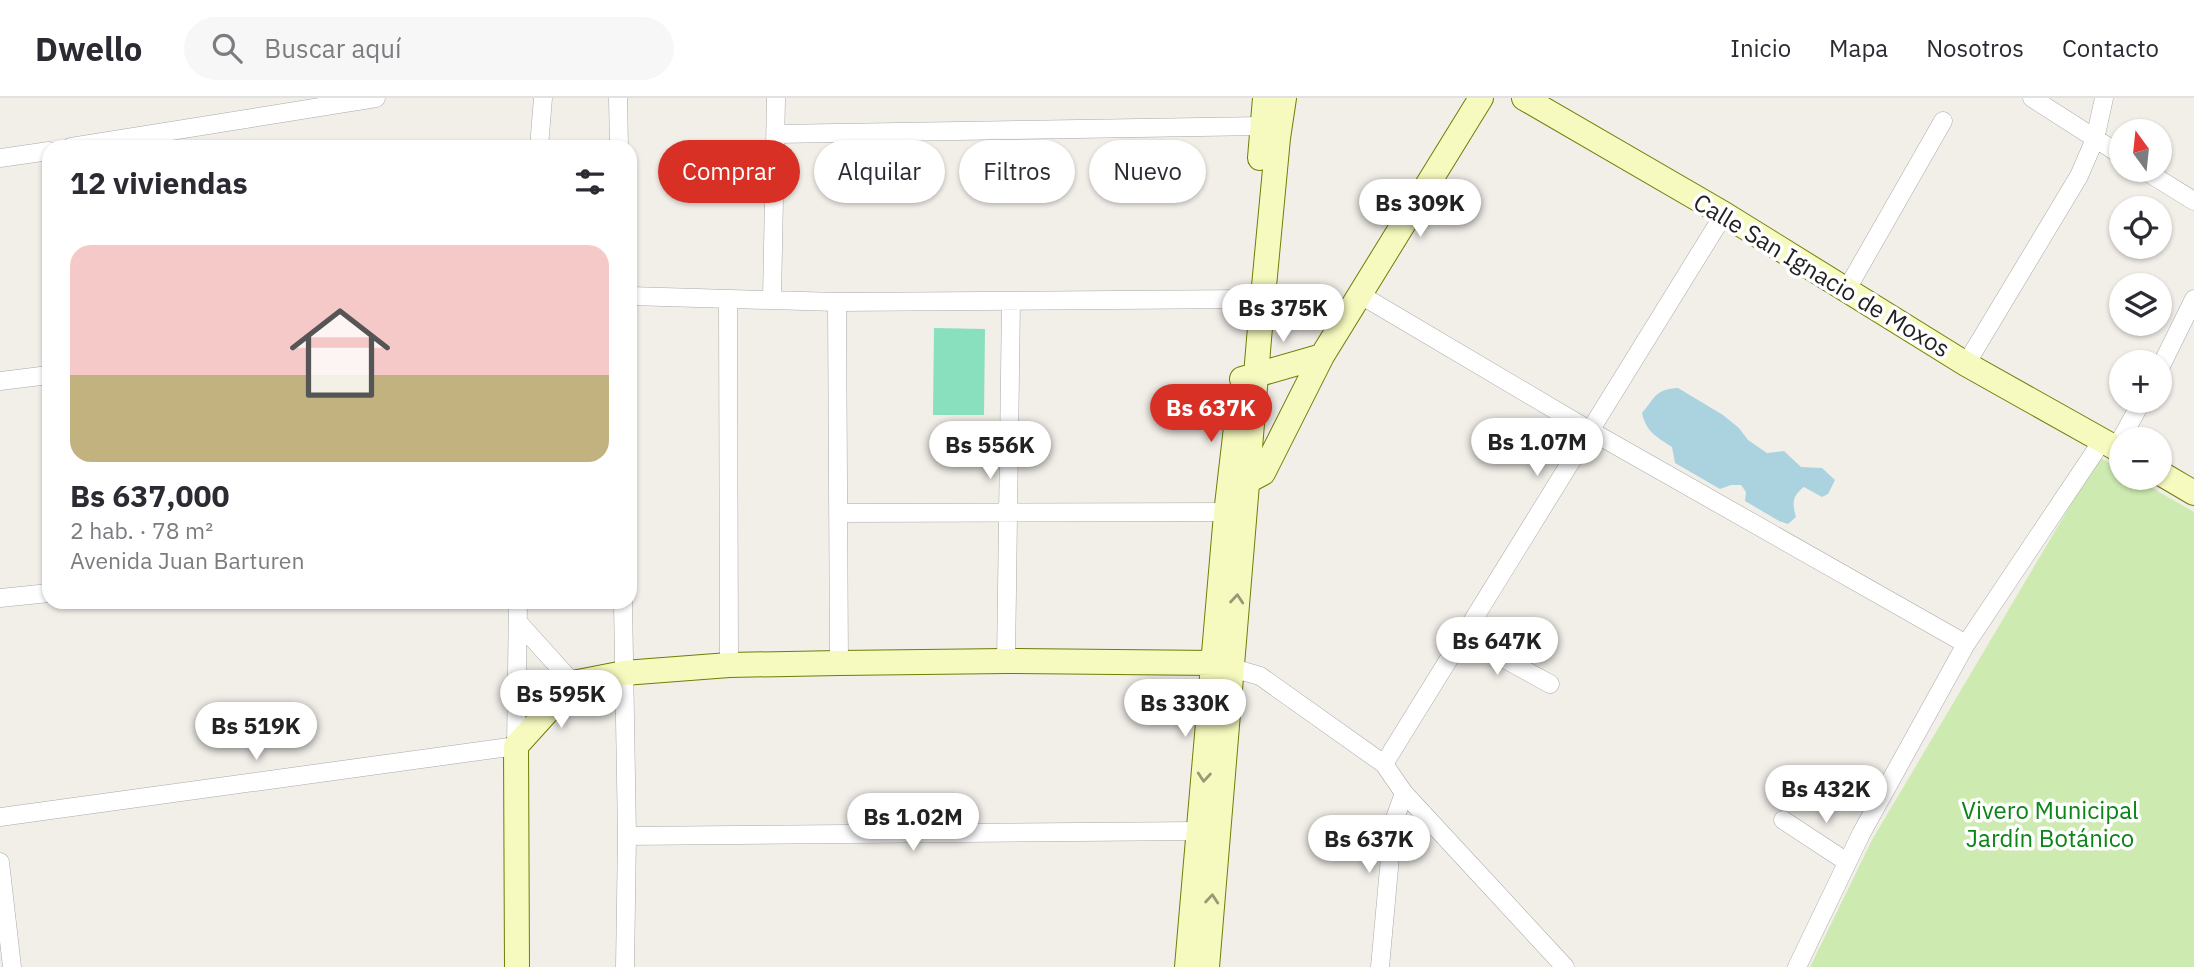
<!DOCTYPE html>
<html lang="es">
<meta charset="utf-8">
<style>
:root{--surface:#fff;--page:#f7f7f7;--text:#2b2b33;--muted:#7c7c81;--line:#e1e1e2;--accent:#d93025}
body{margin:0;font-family:"IBM Plex Sans",sans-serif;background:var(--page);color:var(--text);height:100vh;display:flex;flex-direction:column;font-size:26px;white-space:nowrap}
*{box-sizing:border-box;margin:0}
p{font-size:23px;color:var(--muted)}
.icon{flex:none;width:38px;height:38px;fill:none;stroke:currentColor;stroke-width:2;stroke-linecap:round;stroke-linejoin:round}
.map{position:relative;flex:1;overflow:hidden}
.side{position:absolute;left:42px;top:42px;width:595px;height:469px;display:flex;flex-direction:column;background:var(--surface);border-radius:21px;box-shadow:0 2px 5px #0004}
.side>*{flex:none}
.hud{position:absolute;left:658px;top:42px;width:665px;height:63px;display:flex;gap:14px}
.needle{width:46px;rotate:345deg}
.fabs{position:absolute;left:2109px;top:21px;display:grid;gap:14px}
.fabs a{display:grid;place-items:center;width:63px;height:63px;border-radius:50%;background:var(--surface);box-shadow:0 2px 5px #0004;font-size:35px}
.price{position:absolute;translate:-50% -60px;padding:0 16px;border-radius:24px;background:#fff;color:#222;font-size:23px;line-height:46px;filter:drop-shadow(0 2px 4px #0008)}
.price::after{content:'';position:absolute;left:50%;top:42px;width:21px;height:16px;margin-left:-10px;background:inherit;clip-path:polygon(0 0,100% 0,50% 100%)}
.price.current{background:var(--accent);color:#fff}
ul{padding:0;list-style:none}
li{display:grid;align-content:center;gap:14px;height:371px;padding:0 28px}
li span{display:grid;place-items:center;height:217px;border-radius:21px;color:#555}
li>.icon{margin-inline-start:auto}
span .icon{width:126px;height:126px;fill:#fffc;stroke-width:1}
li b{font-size:30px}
h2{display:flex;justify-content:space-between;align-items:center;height:84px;padding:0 28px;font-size:30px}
.tag{padding:0 24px;border-radius:32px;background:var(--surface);box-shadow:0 2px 5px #0004;font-size:24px;line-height:63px}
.tag.current{background:var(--accent);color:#fff}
header{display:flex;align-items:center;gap:42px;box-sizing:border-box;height:98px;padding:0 35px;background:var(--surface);border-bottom:2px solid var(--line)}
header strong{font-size:33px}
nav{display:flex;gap:38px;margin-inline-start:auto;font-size:24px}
.search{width:490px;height:63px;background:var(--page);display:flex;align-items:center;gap:18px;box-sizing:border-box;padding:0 24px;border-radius:38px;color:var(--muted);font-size:26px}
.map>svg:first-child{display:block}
.grass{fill:#cdebb0}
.pitch{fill:#88e0be}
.water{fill:#aad3df}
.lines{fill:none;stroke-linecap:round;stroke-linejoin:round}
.street-casing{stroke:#a9a9a9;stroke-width:19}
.secondary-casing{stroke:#707d05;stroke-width:26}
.street{stroke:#fff;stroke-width:18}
.secondary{stroke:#f7fabf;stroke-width:24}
.oneway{stroke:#979978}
.labels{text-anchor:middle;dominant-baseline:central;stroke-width:7;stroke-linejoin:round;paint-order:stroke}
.street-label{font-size:24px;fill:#222;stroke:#fff}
.park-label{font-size:24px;fill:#0c8416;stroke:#fff}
</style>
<header>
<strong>Dwello</strong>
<div class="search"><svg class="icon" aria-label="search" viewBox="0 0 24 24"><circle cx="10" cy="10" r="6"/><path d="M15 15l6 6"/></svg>Buscar aquí</div>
<nav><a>Inicio</a><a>Mapa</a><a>Nosotros</a><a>Contacto</a></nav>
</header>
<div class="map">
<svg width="2194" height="869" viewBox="0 0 2194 869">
<rect width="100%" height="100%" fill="#f2efe9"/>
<!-- grass -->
<path class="grass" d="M 2099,359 L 2121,372 L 2121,380 L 2135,380 L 2194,414 L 2194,869 L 1810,869 L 1872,742 Z"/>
<!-- pitch -->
<path class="pitch" d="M 934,230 L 985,231 L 984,317 L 933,317 Z"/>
<!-- water -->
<path class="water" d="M 1678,290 L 1723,317 L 1739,330 L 1748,342 L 1767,355 L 1784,353 L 1801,369 L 1822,370 L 1835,382 L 1828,396 L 1822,399 L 1804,389 C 1792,398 1792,405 1796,419 L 1788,426 L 1779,423 L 1745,403 L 1746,394 L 1741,387 L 1731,387 L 1720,391 L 1675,365 L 1672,349 C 1657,339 1646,334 1642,315 C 1655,300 1655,291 1678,290 Z"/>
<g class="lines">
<!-- street casing -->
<g class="street-casing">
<path id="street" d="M 618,0 L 619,49
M 2032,0 L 2121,57
M 776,36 L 1262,28
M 71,49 L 376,0
M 539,49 L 543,0
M 0,60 L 49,53
M 2144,72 L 2194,103
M 1847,191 L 1943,23
M 1359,196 L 1589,332 L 1966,546
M 630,198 L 837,204 L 1247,201
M 772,200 L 776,0
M 728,201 L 729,567
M 837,204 L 839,565
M 1966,266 L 2079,78 L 2095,41 L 2104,0
M 2160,270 L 2194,201
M 0,283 L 49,277
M 2116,350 L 2142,303
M 838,415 L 1237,414
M 0,500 L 49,495
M 623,504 L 627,738 L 625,869
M 518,524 L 573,585
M 1463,538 L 1550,586
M 1006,563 L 1011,203
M 1222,567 L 1260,578 L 1384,666 L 1404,695 L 1565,869
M 1384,666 L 1724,116
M 0,719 L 516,648 L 518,504
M 1783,722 L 1847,764
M 627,738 L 1199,733
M 0,764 L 12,869
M 1380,869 L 1393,726 L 1404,695
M 1797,869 L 1861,736 L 1966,546 L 2102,343"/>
</g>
<!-- secondary casing -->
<g class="secondary-casing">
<path id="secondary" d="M 1524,0 L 1724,116 L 1966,266 L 2121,353
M 1260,60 L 1265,0
M 1242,281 L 1322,258
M 2160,375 L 2194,395
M 1241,383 L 1248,383 L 1263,375 L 1322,258 L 1481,0
M 517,869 L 516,648 L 573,585 L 624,575 L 729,567 L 839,565 L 1006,563 L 1215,565
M 1187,869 L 1226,416 L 1240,295
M 1207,869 L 1259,241 L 1278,40 L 1284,0"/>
</g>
<!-- street -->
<use href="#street" class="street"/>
<!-- secondary -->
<use href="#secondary" class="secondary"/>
</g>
<!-- one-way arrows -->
<defs><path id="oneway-chevron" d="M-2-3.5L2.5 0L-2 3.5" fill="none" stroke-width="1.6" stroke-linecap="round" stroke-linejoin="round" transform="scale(1.75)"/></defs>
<g class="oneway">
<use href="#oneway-chevron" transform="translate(1237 501) rotate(-85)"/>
<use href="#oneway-chevron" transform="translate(1204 679) rotate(95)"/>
<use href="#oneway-chevron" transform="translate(1212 801) rotate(-85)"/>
</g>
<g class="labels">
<!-- street labels -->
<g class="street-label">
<text transform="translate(1822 177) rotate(31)">Calle San Ignacio de Moxos</text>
</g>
<!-- park labels -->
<g class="park-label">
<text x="2050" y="712">Vivero Municipal<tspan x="2050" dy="28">Jardín Botánico</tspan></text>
</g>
</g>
</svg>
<div class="fabs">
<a><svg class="needle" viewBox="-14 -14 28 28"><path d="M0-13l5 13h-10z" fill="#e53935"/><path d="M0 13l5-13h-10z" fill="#7c7c81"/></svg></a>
<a><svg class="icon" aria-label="locate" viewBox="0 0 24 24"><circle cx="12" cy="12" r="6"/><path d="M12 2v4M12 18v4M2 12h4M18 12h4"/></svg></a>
<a><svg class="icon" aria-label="layers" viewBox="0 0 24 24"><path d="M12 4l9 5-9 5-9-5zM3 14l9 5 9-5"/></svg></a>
<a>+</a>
<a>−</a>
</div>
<b class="price" style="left:1420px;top:141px">Bs 309K</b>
<b class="price" style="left:1283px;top:246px">Bs 375K</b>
<b class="price current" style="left:1211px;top:346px">Bs 637K</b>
<b class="price" style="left:1537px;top:380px">Bs 1.07M</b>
<b class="price" style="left:990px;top:383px">Bs 556K</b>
<b class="price" style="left:1497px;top:579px">Bs 647K</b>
<b class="price" style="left:561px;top:632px">Bs 595K</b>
<b class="price" style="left:1185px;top:641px">Bs 330K</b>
<b class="price" style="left:256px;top:664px">Bs 519K</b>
<b class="price" style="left:1826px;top:727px">Bs 432K</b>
<b class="price" style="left:913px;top:755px">Bs 1.02M</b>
<b class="price" style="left:1369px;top:777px">Bs 637K</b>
<div class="hud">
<a class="tag current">Comprar</a>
<a class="tag">Alquilar</a>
<a class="tag">Filtros</a>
<a class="tag">Nuevo</a>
</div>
<section class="side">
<h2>12 viviendas<svg class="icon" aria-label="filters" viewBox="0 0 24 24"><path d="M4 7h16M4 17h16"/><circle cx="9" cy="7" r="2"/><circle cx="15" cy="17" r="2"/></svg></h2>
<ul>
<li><span style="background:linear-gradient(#f6c9c9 60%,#c2b280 0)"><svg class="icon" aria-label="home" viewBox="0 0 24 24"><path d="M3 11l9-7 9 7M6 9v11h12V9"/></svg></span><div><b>Bs 637,000</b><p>2 hab. · 78 m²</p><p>Avenida Juan Barturen</p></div></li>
</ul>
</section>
</div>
